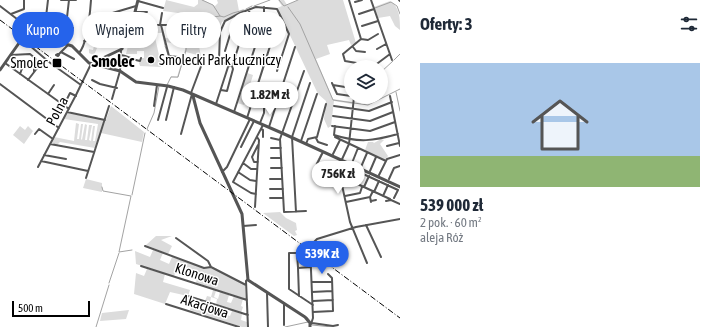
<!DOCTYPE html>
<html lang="pl">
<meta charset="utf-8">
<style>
:root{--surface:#fff;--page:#f6f6f7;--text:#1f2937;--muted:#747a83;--line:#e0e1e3;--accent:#2563eb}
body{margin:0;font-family:"Asap Condensed",sans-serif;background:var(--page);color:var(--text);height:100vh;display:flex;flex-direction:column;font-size:15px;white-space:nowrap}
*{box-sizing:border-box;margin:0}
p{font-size:13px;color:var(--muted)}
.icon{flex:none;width:22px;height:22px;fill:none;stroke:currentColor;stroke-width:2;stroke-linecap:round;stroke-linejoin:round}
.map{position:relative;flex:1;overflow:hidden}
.drawer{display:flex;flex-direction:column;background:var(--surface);width:320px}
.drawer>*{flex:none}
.banner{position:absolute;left:12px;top:12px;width:328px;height:36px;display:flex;gap:8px}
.fabs{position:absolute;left:344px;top:60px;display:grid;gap:8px}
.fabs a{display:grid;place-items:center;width:44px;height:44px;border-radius:50%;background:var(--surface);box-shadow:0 2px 6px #0003;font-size:20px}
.scale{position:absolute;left:12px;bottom:10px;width:78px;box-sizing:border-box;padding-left:4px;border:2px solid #000;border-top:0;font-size:11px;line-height:14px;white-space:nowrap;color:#000;-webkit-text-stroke:3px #fff;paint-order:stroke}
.price{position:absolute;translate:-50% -34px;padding:0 9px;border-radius:14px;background:#fff;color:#222;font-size:13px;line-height:26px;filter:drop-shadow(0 1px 2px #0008)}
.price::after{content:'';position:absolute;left:50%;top:24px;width:12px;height:9px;margin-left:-6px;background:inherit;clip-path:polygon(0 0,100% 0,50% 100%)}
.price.current{background:var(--accent);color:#fff}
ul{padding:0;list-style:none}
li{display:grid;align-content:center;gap:8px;height:212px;padding:0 20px}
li+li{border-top:1px solid var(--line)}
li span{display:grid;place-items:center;height:124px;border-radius:0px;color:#555}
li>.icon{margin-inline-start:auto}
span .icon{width:72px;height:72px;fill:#fffc;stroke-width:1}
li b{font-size:17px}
h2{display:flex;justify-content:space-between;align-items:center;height:48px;padding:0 20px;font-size:17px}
.chip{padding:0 14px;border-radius:18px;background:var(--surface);box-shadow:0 2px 6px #0003;font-size:14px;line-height:36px}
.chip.current{background:var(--accent);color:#fff}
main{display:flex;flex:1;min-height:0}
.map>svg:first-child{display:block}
.green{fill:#dcdcdc}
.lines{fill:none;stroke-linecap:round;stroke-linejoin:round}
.stream{stroke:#a3a3a3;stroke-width:1}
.minor{stroke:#555;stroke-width:2}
.tertiary{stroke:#555;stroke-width:3}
.rail{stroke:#000;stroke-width:1;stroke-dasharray:6 2 1 2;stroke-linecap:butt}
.poi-dot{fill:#000;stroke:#fff;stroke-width:1.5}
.labels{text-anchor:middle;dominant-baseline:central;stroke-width:3;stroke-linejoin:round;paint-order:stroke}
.poi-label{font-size:14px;fill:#000;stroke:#fff;text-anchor:start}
.street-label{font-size:14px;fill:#000;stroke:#fff}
.quarter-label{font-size:16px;font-weight:bold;fill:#000;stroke:#fff}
</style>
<main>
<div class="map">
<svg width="400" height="327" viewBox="0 0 400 327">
<rect width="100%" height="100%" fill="#fff"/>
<!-- green -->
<path class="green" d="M 166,0 L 194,7 L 198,4 L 198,0 L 203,0 L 215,6 L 218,3 L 217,0 L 237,0 L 239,11 L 243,9 L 244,11 L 222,22 L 218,31 L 195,25 L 180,24 L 186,14 L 163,11 Z
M 278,0 L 284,0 L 287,5 L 298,0 L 343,0 L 356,43 L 351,45 L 349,40 L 327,45 L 330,54 L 316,59 L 333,99 L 353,102 L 352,104 L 334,101 L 331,126 L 328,128 L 324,119 L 326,101 L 318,94 L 277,8 L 282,6 Z
M 390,1 C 400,7 400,19 400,30 L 395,26 L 390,16 L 378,18 L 374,7 Z
M 120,12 L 119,16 L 126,18 L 123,25 L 119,23 L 114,29 L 105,28 L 95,53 L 93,55 L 89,53 L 89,49 L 93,50 L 96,38 L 98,38 L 99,34 L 93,32 L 91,40 L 89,39 L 91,31 L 94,30 L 88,28 L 94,29 L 97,24 L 106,26 L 111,14 L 119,13 L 116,19 L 115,16 L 113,15 L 109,24 L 111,27 L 113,20 L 118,21 Z
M 187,25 L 188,34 L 193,34 L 197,37 L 201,56 L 186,52 L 178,78 L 171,77 L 167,85 L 171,76 L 177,77 L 186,46 L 166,42 L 165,38 L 187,40 Z
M 133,26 L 160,26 L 162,33 L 154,33 L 159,55 L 161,55 L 161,67 L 140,66 L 139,63 L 142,58 L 144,58 L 144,51 L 137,51 L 137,54 L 126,54 L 128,46 L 136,46 L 138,45 L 139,32 L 131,30 L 130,28 Z
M 247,73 L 253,75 L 244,105 L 237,103 Z
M 111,106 L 144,132 L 142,142 L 101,133 Z
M 68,113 L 104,120 L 95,148 L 60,142 L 57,145 L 51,143 L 54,137 L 74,141 L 76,123 L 79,124 L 77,139 L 79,139 L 81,124 L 83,124 L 81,139 L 82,140 L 85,124 L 87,125 L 85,140 L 87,140 L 89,125 L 92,125 L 89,140 L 91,141 L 93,126 L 95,126 L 93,141 L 95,141 L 98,124 L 64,119 Z
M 20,126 L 25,130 L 28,126 L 33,131 L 24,144 L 13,135 Z
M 381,139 L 384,140 L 380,144 L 388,156 L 385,160 L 364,150 L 365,150 L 368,142 L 373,142 L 374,143 Z
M 86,179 L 102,183 L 102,192 L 83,188 Z
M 280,212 L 286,218 L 296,223 L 297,230 L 295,231 L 297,235 L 294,236 L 263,213 Z
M 156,236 L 172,236 L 161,240 L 172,246 L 168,254 L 146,245 Z
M 153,250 L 163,253 L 160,260 L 169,264 L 172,257 L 204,268 L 212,268 L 245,285 L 246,299 L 196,283 L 198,274 L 178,267 L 174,276 L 136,264 L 135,251 L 150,257 Z
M 147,269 L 165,274 L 163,282 L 190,290 L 188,296 L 170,292 L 165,304 L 134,294 L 136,273 L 144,276 Z
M 213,290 L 216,291 L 214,297 L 218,299 L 220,292 L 229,295 L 227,302 L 231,303 L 234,296 L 243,299 L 241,306 L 243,307 L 241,313 L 216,305 L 217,299 L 211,297 L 210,303 L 205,301 L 207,296 L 211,297 Z
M 192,304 L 207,309 L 209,304 L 215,306 L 214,311 L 218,313 L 220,307 L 226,309 L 224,314 L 230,316 L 232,311 L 242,314 L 241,320 L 247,322 L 247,327 L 242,327 L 190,310 Z
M 129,310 L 126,319 L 100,321 L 102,313 Z"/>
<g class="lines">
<!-- stream -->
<path class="stream" d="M 202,0 L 213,5 L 220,16
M 279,0 L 284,6 L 298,0
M 254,6 L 270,0
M 288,7 L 300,24 L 333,100 L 368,105 L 400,89
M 375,8 L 391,2 L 397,6 L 400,14
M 246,9 L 252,6
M 187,24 L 194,20 L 220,16 L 224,17 L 233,13 L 244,10
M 162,31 L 165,45
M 165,46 L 168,55
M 394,60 L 400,54
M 381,72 L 393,61
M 167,85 L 171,77 L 178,77 L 186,50 L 187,26
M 396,92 L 400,111
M 365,104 L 367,99
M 147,129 L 154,113 L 159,86
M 316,164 L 321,154
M 102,187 L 103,191 L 131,196 L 119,252 L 132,250
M 132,195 L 145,133
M 109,283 L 119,253
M 307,317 L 311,322
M 312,325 L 332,327
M 96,327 L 109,285
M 285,327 L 308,322"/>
<!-- minor -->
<path class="minor" d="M 61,0 L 76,0
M 349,0 L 361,39 L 343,54 L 345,61 L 374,66 L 390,54
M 371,0 L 392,60
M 399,0 L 400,1
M 138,1 L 163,8
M 355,2 L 362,0
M 0,6 L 34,32
M 135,12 L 147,12
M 11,14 L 24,9 L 24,0
M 359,14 L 374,9
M 90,16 L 99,17 L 136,6
M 60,25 L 73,28
M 132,25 L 190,25 L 220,32
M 160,25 L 162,13
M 161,25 L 169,56 L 178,57
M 66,26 L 69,0
M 362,26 L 378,21
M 44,34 L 48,0
M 22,39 L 49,62 L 81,85
M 361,39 L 368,40 L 378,34
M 84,41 L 88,41 L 91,30
M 353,47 L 356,51 L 365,52
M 377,49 L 386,44
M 225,51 L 236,15
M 61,52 L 74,59
M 79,53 C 88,43 90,14 91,0
M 58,54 L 59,55 L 58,56 L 56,55 Z
M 59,54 L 68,45
M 11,55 L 30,54 L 36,59
M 121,55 C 128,56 133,60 140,61 L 141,58
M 5,63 L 69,109
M 229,66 L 219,60 L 220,32 L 225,21 L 240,13 L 256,7 L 277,9 L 280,15 L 247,118
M 277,71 L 289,34 L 280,15
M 304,71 L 280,139 L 284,212 L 306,211
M 20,74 L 23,66 L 21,64 L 23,68
M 28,80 L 38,67 L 36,64 L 34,66 L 34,72
M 92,80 L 100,84 L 117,88
M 332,83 L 337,94 L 351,96
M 0,84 L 59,128
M 333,85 L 351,88
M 221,90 L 227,91 L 233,69 L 232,66
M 191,93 L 203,61
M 48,94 L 54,85
M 390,96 L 400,146
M 354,97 L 349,144 L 338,168 L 340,176 L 390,199
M 357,97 L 367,98
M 112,99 L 120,71 L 121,50
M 216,104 L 228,67 L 233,64 L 250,9
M 64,105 L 70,93 L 76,96
M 154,106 L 157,85
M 334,106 L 369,111 L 392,102
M 67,112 L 105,120
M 234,112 L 264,19 L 264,7
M 333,116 L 370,121 L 393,112
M 158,120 L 167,87
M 166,120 L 174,87
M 260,123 L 264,113 L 264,105
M 332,126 L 370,131 L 395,122
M 335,126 L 334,135 C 359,143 373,141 398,134
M 269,127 L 295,47
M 261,129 L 263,130 L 263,137
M 35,134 L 39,129 L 53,139
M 181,134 L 192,94
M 335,137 L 386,161
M 271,138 L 280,140
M 316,138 L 318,142 L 327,145
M 301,141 L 317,94
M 50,144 L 94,152
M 306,144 L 308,139 L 317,137 L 326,104
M 387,146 L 399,143
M 241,147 L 254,121
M 271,148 L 281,148
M 333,154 L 340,140
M 44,155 L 66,159
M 271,158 L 281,158
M 41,161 L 88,171
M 258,162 L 254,162 L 252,157 L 258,145
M 243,163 L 251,169 L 257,169
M 340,163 L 352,169 L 348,179
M 352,163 L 358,148
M 317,164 L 323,152
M 38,167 L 76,95 L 91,64
M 361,167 L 367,153
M 271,168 L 282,168
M 370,171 L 376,157
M 222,172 L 227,167 L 250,119
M 238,172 L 250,180 L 256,181
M 379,175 L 387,159 L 400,155
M 340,176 L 350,222 L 367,263
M 86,178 L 109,106
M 270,179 L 282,179
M 389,179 L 394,168 L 400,166
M 356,183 L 361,173 L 398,190
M 364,187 L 369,176
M 270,189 L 283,189
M 374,192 L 379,181
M 256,194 L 251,193 L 233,182 L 263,125
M 345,196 L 360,193 L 362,187
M 383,196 L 388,185
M 370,197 L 371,202
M 270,198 L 283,198
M 394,198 L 398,190
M 371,201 L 376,200
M 386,201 L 391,200 L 400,204
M 346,202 L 370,197 L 373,191
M 255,207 L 259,140 L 257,137
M 296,212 L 292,137 L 310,83
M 366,225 L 381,257
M 243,226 L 256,225
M 176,238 L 208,261 L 211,267
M 145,246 L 204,268 L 211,267 L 246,285
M 141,266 L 247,300
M 298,268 L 297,253 L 289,253 L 289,289 L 313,305
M 248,279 L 246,281 L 248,327
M 312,282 L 332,282
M 312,292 L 332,291
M 267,293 L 268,327
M 188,296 L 248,315
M 299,296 L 298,268 L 311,267
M 313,301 L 333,300
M 284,303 L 284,325
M 166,304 L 239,327
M 313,312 L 333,311 L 332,278 L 328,274
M 312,323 L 333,326 L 338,325
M 311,324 L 313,318 L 310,246 L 317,239 L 356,227 L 400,219"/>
<!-- tertiary -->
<path class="tertiary" d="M 101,66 L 105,57 L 122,49 L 125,35 L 132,24 L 138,0
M 0,70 L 24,36 L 36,32 L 44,34 L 56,41 L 72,46 L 89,63 L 120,71 L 136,82 L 168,86 L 183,90 L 282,133 L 400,187
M 193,96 L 200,123 L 242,214 L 248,280 L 305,317 L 310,323 L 310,327"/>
<!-- rail -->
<path class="rail" d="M 0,20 L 400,318"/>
</g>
<!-- markers -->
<g class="poi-dot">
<circle cx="151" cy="60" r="4"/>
<rect x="52" y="58" width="10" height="10" rx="2"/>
</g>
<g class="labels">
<!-- poi labels -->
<g class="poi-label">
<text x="159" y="60">Smolecki Park Łuczniczy</text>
<text x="48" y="63" text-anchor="end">Smolec</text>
</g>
<!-- street labels -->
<g class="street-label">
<text transform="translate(57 111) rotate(-61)">Polna</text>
<text transform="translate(197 274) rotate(18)">Klonowa</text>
<text transform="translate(205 306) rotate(18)">Akacjowa</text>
</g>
<!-- quarter labels -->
<g class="quarter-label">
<text x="113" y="61">Smolec</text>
</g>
</g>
</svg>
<div class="fabs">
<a><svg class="icon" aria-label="layers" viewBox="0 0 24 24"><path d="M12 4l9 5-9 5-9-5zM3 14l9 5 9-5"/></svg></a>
</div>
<div class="scale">500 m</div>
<b class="price" style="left:270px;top:116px">1.82M zł</b>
<b class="price" style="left:338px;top:195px">756K zł</b>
<b class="price current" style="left:322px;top:275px">539K zł</b>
<div class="banner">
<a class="chip current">Kupno</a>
<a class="chip">Wynajem</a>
<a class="chip">Filtry</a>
<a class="chip">Nowe</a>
</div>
</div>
<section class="drawer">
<h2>Oferty: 3<svg class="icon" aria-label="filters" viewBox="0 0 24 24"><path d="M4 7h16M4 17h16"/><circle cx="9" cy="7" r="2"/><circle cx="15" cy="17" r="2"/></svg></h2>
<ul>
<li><span style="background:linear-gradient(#a9c7e8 75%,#8fb573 0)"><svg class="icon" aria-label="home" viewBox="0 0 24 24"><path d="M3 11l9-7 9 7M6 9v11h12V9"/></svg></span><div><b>539 000 zł</b><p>2 pok. · 60 m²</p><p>aleja Róż</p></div></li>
</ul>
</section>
</main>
